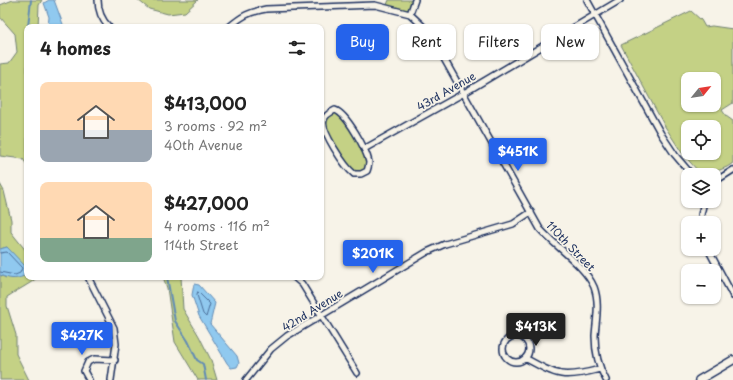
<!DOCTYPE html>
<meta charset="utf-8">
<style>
:root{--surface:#fff;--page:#f2f2f2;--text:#222;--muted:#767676;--accent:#2563eb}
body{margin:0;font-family:"Playpen Sans",sans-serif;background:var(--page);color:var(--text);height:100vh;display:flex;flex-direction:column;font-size:15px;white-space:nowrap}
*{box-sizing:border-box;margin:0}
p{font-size:13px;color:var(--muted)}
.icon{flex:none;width:22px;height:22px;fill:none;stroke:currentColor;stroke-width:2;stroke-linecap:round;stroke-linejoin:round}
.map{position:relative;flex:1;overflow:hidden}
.details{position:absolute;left:24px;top:24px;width:300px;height:256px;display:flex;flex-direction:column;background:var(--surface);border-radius:8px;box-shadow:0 1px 3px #0004}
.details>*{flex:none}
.hud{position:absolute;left:336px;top:24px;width:337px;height:36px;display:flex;gap:8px}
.needle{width:26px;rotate:60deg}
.buttons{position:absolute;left:681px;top:72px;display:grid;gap:8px}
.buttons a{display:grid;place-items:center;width:40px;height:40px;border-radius:8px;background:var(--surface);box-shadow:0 1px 3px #0004;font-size:20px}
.price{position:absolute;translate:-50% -34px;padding:0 9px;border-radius:4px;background:var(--accent);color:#fff;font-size:13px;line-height:26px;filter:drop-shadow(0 1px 2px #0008)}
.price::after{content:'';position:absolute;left:50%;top:24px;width:12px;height:9px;margin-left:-6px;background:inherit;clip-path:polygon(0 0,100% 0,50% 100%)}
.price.selected{background:#222;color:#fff}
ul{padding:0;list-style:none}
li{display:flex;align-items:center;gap:12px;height:100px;padding:0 16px}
li span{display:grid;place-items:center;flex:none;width:112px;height:80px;border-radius:8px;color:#555}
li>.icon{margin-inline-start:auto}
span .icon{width:48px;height:48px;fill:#fffc;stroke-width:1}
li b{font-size:17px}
h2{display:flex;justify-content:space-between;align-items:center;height:48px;padding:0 16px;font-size:17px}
.tag{padding:0 14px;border-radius:8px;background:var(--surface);box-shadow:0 1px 3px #0004;font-size:14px;line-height:36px}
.tag.selected{background:var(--accent);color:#fff}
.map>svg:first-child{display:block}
.green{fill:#c4d185;stroke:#708072;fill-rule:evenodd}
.water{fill:#90c9ef;stroke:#618bb5}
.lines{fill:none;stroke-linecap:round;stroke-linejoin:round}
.shore{stroke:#4a6d98;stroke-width:1}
.stream{stroke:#618bb5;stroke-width:2}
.street-casing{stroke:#1b2f5e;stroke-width:8}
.secondary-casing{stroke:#1b2f5e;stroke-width:10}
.street{stroke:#f7f3e8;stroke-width:5}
.secondary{stroke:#f7f3e8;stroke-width:7}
.labels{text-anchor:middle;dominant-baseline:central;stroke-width:3.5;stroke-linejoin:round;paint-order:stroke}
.street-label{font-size:11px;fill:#1b2f5e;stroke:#f7f3e8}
</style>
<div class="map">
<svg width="733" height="380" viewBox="0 0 733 380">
<rect width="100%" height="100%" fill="#f7f3e8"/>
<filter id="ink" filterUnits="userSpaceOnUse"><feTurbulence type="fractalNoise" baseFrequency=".025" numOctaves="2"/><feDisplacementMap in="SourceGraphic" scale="8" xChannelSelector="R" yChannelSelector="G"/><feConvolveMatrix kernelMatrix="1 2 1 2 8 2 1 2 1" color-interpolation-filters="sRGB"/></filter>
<g filter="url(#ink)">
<!-- green -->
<path class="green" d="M 13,0 L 42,0 L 39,5 L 38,27 L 27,27 L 27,165 L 23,159 L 0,156 L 0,64 L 9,63 L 17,52 L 15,34 L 0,17 L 0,5 Z
M 138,0 L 198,0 L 185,12 L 168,14 L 149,9 Z
M 389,0 L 415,0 L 410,14 L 386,7 Z
M 691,11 L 701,20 L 705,27 L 712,26 L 733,29 L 733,103 L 722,110 L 726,116 L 733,121 L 733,163 L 727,167 L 708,175 L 698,171 L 682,153 L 664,125 L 621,45 ZM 688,79 L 714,79 L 714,105 L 688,105 ZM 688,127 L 714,127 L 714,153 L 688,153 Z
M 335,110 L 348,121 L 369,162 L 367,171 L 354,174 L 326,133 L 324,119 Z
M 0,184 L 4,191 L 11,220 L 11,232 L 27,252 L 27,277 L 38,277 C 29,285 17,290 7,297 L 7,306 L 16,335 L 16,354 L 29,380 L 0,380 L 0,275 L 6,278 L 7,247 L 0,249 Z
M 163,277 L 181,277 L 183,309 L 199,336 L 211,360 L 217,380 L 198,380 L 175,342 L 167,288 Z"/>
<!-- water -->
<path class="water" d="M 49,0 L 54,0 L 64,27 L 48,27 L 49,17 L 44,3 Z
M 7,247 L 26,267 L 24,276 C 15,280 9,279 0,275 L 0,249 Z
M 194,284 L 199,285 L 215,303 L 210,324 L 237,356 L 239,363 L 237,367 L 231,368 L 227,363 L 199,316 L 192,295 Z"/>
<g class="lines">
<!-- shore -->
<path class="shore" d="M 0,253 L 7,252 L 22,268 L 20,273 L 15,275 L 0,272
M 198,292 L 210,304 L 206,317 L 203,314 L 197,295 Z"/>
<!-- stream -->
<path class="stream" d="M 28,27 L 31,0
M 27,34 L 27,44
M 167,277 L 175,321 L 188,341 L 197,360 L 203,364 L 206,380"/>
<!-- street casing -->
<g class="street-casing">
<path id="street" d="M 98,0 C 98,10 102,20 109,27
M 587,0 L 661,134 L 675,155 L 692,175
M 410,14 L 415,0
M 229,27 C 242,16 249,12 266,9 L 375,5 L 410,14 L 427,30 L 434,41 L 540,229 C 556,247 585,266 594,287 C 600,303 596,320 595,336 C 595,352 598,366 606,380
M 335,110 C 347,114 366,149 369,162 C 369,164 368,168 367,171 L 361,174 L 354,174 C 345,167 320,130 324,120 C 325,115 331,112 335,110 Z
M 364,149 L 464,93 L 620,0
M 714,182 L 733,170
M 702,223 L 701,215 L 704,201
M 708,249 L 733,296
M 88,277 L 114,328 L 116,344 L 111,380
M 294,277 L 302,284 L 357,373
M503 349a13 13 0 1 1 26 0a13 13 0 1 1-26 0Z
M 525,358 C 558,376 563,379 600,369
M 89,380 L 84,371 L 88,362 L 94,359 L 115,360
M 246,380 L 271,349 L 287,336 L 427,252 L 445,244 L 513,224 L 531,212"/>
</g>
<!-- secondary casing -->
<g class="secondary-casing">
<path id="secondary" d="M 699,380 L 733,360"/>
</g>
<!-- street -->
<use href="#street" class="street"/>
<!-- secondary -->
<use href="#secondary" class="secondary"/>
</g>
</g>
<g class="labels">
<!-- street labels -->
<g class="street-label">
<text transform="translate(446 91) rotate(-30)">43rd Avenue</text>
<text transform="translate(571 246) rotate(46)">110th Street</text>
<text transform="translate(312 310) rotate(-32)">42nd Avenue</text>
</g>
</g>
</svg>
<div class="buttons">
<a><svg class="needle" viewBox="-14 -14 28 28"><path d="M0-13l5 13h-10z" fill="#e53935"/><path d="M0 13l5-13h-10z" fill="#767676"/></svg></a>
<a><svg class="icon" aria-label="locate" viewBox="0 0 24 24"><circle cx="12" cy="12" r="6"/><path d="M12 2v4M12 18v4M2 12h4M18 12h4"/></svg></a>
<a><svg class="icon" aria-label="layers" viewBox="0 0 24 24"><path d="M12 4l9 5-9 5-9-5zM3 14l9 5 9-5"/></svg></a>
<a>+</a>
<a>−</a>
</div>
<b class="price" style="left:518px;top:172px">$451K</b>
<b class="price" style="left:373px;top:274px">$201K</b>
<b class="price selected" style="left:536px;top:347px">$413K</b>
<b class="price" style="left:82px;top:356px">$427K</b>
<div class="hud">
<a class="tag selected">Buy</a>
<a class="tag">Rent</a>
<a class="tag">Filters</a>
<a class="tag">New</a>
</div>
<section class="details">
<h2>4 homes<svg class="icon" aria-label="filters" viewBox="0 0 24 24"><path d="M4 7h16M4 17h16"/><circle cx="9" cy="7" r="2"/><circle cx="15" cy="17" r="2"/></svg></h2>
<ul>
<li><span style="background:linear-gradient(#ffd9b3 60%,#9aa5b1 0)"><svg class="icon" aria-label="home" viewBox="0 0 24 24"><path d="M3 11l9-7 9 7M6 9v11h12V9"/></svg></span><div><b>$413,000</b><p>3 rooms · 92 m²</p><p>40th Avenue</p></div></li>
<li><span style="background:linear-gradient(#ffd9b3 70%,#7fa58c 0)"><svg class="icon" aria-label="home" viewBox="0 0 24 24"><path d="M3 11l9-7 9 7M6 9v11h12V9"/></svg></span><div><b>$427,000</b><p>4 rooms · 116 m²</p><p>114th Street</p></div></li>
</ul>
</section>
</div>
